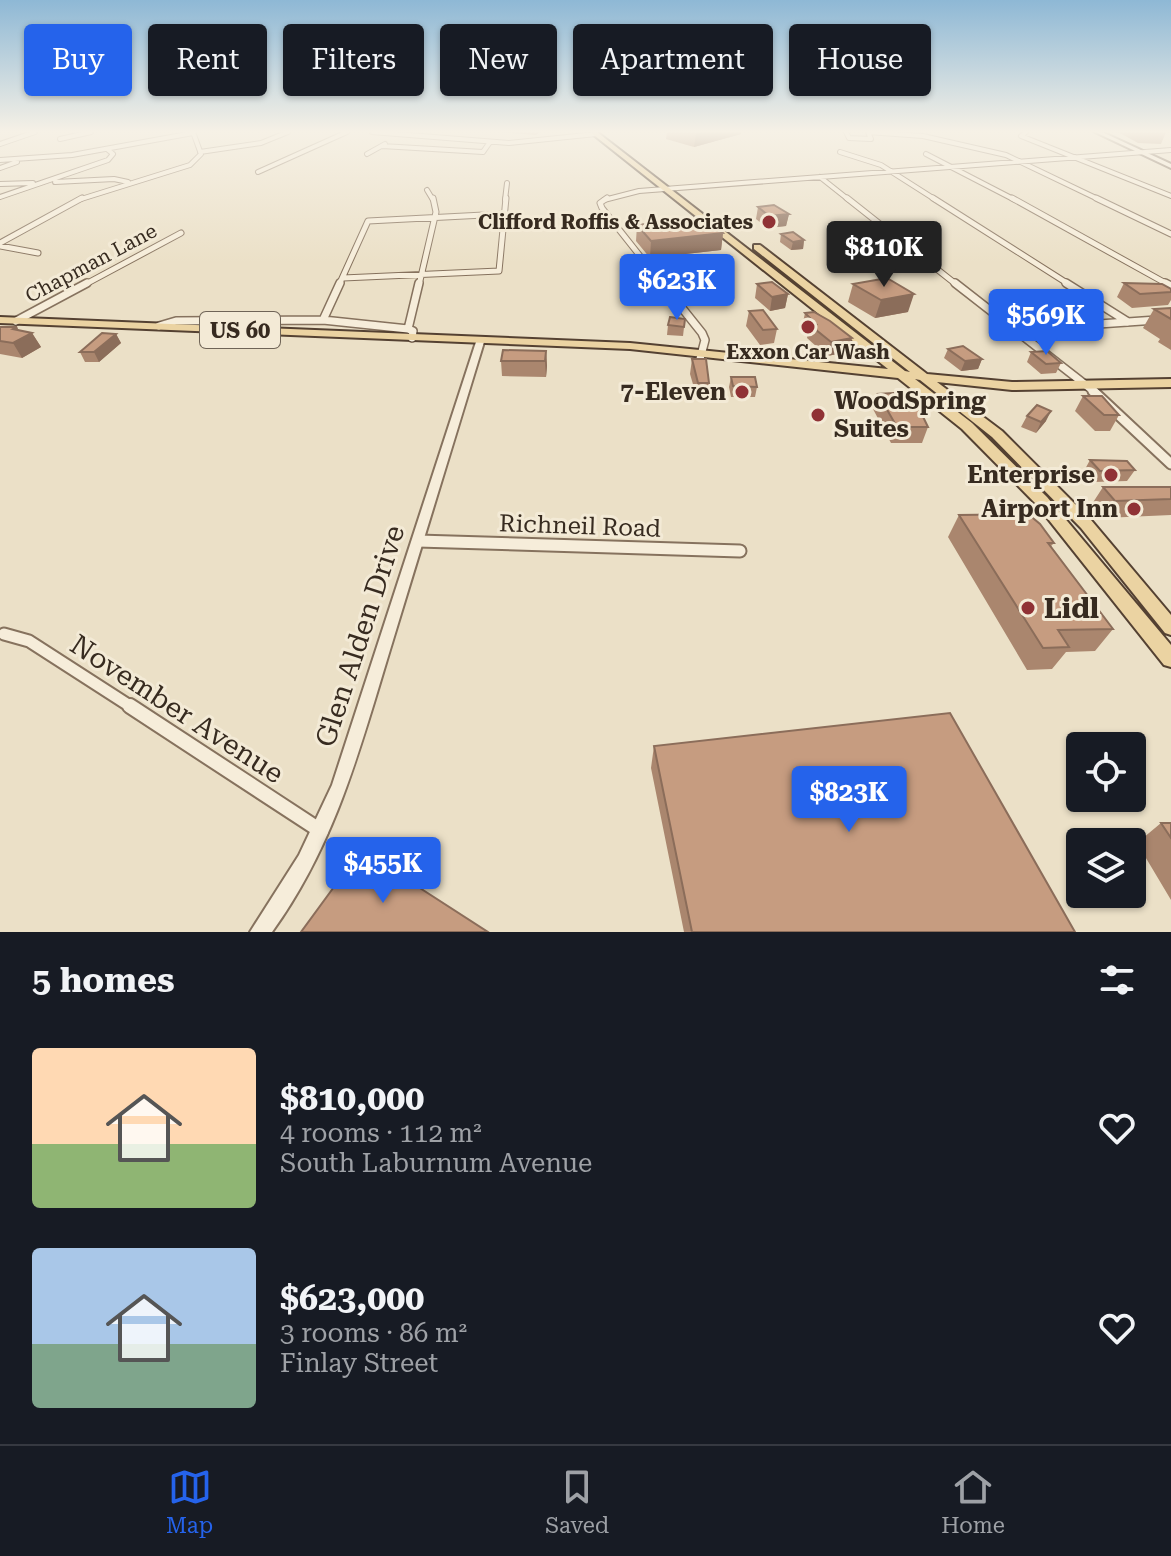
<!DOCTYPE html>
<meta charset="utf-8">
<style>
:root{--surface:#171b24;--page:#20242c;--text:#f1f3f6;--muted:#9ea1a6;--line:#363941;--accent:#2563eb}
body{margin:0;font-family:"Roboto Serif",serif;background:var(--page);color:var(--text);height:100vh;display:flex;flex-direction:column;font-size:30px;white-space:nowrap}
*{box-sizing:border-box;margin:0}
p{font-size:26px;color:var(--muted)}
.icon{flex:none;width:44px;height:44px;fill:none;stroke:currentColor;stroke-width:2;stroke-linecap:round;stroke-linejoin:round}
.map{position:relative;height:932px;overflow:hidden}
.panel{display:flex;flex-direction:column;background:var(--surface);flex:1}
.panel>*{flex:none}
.banner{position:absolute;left:24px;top:24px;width:1124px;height:72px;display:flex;gap:16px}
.buttons{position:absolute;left:1066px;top:732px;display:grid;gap:16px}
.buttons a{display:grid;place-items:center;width:80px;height:80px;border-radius:8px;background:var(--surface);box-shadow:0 2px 6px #0004;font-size:40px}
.price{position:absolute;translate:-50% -68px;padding:0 18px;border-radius:8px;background:var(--accent);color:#fff;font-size:26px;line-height:52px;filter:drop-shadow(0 2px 4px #0008)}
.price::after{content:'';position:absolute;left:50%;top:48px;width:24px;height:18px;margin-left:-12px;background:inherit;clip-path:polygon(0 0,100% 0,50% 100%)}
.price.active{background:#222;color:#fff}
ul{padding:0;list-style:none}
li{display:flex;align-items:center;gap:24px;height:200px;padding:0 32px}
li span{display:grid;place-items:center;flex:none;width:224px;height:160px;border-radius:8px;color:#555}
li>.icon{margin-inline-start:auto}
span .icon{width:96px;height:96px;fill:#fffc;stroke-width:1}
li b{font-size:34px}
h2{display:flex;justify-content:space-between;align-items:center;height:96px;padding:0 32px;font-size:34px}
.tag{padding:0 28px;border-radius:8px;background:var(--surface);box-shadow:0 2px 6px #0004;font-size:28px;line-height:72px}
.tag.active{background:var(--accent);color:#fff}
.menu{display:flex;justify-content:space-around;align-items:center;height:112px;border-top:2px solid var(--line);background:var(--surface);font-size:22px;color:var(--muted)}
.menu a{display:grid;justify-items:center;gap:4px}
.menu .active{color:var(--accent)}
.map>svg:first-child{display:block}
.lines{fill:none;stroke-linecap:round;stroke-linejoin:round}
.minor-far5-casing{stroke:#86725e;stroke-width:6}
.minor-far4-casing{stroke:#86725e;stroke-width:7}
.minor-far3-casing{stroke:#86725e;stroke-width:10}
.minor-far2-casing{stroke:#86725e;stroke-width:13}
.minor-far1-casing{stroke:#86725e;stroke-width:15}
.minor-casing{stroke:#86725e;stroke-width:18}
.tertiary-casing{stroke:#86725e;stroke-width:4}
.secondary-casing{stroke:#685341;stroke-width:4}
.primary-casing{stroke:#544132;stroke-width:4}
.minor-far5{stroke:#f6edda;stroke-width:4}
.minor-far4{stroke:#f6edda;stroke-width:5}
.minor-far3{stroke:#f6edda;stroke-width:7}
.minor-far2{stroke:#f6edda;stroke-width:9}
.minor-far1{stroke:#f6edda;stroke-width:11}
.minor{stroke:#f6edda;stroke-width:14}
.tertiary{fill:#f6edda;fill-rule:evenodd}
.secondary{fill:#f6edda;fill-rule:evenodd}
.primary{fill:#ebd3a2;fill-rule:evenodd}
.wall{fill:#aa866e}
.shaded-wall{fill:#8b6d5a}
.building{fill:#c69c80;stroke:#8b6d5a;stroke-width:2}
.poi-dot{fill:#903235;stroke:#f3ead6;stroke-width:3}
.labels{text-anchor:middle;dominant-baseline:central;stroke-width:6;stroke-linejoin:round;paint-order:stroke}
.far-poi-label{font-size:20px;font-weight:bold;fill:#372b20;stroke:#f3ead6;text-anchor:end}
.far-street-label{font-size:20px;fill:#372b20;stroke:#f3ead6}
.shield{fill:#f3ead6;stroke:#6f6457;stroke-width:2}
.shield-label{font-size:22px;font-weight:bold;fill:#372b20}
.poi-label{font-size:24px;font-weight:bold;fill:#372b20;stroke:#f3ead6;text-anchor:end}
.street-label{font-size:24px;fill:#372b20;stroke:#f3ead6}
.near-poi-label{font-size:28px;font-weight:bold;fill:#372b20;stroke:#f3ead6;text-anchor:start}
.near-street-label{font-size:28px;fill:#372b20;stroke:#f3ead6}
</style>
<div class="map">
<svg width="1171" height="932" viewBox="0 0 1171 932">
<rect width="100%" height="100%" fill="#ebe0c7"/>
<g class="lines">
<!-- minor-far5 casing -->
<g class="minor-far5-casing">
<path id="minor-far5" d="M 372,132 L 509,143 L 596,134
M 846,132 L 849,138 L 871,139 L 868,132 L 923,136 L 1006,155 L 1100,200
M 1026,132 L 1021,136 L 1171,196
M 60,139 L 91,132
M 0,144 L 35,132
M 382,146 L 483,152 L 490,142
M 200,152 L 261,143 L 288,132
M 840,152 L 881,165 L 936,200
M 367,154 L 385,144
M 926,154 L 1015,200
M 0,160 L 72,155 L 193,133
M 0,168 L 17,162
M 258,172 L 347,132
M 820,177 L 849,200
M 55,182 L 114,179 L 128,182
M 0,184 L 33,183
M 427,190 L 433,200
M 0,197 L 108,160 L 113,154 L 107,149
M 78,200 L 190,165 L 201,154 L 193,132
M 505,200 L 507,183
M 604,200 L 639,191 L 1171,150"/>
</g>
<!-- minor-far4 casing -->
<g class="minor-far4-casing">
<path id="minor-far4" d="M 607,198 L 600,203 L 602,208 L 663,285
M 847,198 L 957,285
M 933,198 L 1070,285
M 1012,198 L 1169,285
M 1096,198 L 1171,234
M 0,243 L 82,198
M 0,246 L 38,253
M 343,278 L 499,271 L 506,198
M 84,285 L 181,233
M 339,285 L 368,221 L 503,214
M 419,285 L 436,212 L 433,198"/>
</g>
<!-- minor-far3 casing -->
<g class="minor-far3-casing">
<path id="minor-far3" d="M 662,283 L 702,333 L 705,340 L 700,359
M 955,283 L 1096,393
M 1066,283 L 1128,322
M 1165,283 L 1171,286
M 323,320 L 340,283
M 16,321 L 87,283
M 159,326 L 176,321 L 323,320 L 408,329 L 413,331 L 412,338
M 408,329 L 419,283
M 1013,330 L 1171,319"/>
</g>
<!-- minor-far2 casing -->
<g class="minor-far2-casing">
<path id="minor-far2" d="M 1093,391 L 1171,464"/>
</g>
<!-- minor-far1 casing -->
<g class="minor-far1-casing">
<path id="minor-far1" d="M 418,541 L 740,551
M 4,634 L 29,641 L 133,708"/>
</g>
<!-- minor casing -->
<g class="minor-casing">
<path id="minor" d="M 130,706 L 321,831"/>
</g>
<!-- tertiary casing -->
<g class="tertiary-casing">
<path id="tertiary" d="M 480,339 L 484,342 C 454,441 423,541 393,640 C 361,744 337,842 272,932 L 250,932 L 299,855 L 332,785 L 476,342 Z"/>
</g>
<!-- secondary casing -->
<g class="secondary-casing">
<path id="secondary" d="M 1095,132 L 1102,132 L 1171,164 L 1171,168 Z"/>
</g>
<!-- primary casing -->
<g class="primary-casing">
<path id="primary" d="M 590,132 L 597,132 L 905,371 L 910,372 L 754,249 L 754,245 L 760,245 L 927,374 L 1012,382 L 1171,379 L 1171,387 L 1012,390 L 937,382 L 1002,431 L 1091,520 L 1171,615 L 1171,635 L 1165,633 L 1081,528 L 992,437 L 920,380 L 915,379 L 972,423 L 1047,497 L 1171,645 L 1171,667 L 1164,665 L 1037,505 L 962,429 L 898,378 L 630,349 L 0,323 L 0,317 L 630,343 L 888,369 Z"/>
</g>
<!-- minor-far5 -->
<use href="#minor-far5" class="minor-far5"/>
<!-- minor-far4 -->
<use href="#minor-far4" class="minor-far4"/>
<!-- minor-far3 -->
<use href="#minor-far3" class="minor-far3"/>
<!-- minor-far2 -->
<use href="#minor-far2" class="minor-far2"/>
<!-- minor-far1 -->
<use href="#minor-far1" class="minor-far1"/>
<!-- minor -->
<use href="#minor" class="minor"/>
<!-- tertiary -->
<use href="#tertiary" class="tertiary"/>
<!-- secondary -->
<use href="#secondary" class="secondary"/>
<!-- primary -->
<use href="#primary" class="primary"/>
</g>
<!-- wall -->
<path class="wall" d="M 500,132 L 540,132 L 536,135 Z
M 667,132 L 741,132 L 741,134 L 694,147 L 666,139 Z
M 1118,132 L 1166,132 L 1161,144 L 1138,143 Z
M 758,207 L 789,214 L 786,226 L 767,228 L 756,219 Z
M 637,225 L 723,233 L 721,250 L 650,258 L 636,241 Z
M 781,234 L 804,240 L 803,249 L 791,250 L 780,242 Z
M 1124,283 L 1171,289 L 1171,300 L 1168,305 L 1132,308 L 1117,297 Z
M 757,284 L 788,294 L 785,308 L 770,311 L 755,298 Z
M 853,284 L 908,312 L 875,318 L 848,302 Z
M 1171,308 L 1171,350 L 1158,342 L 1160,339 L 1143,328 L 1154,309 Z
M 749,311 L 777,329 L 774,343 L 760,345 L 746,326 Z
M 805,313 L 852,338 L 848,352 L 827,356 L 807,338 L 808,333 L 802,327 Z
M 685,319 L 683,336 L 667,335 L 668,325 Z
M 0,327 L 32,333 L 41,347 L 22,358 L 0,354 Z
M 116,334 L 121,343 L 99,362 L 85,362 L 80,352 Z
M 948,349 L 982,359 L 978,369 L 961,371 L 944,358 Z
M 546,351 L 547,366 L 546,377 L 502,376 L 501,361 Z
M 1031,352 L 1061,363 L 1056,373 L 1041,374 L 1027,362 Z
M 692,359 L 709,383 L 707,398 L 697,398 L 690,374 Z
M 731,377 L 757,387 L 755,397 L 731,397 L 729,387 Z
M 878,394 L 928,427 L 922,443 L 891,443 L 873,409 Z
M 1083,396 L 1119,415 L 1110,431 L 1095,431 L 1075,411 Z
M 1027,416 L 1046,421 L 1036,433 L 1021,427 Z
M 1090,460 L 1135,470 L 1127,481 L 1093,482 L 1084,471 Z
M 1103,487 L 1171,487 L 1171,515 L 1104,518 L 1092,504 Z
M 959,515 L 1054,543 L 1051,546 L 1113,629 L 1095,651 L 1066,652 L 1052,669 L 1027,670 L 948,537 Z
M 654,746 L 1075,932 L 684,932 L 651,768 Z
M 1161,823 L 1171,823 L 1171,900 L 1137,843 Z"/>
<!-- shaded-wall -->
<path class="shaded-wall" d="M 701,132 L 741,132 L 741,134 L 694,147 L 696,134 Z
M 789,214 L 786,226 L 767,228 L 769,216 Z
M 723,233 L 721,250 L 650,258 L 651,241 Z
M 804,240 L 803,249 L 791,250 L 793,242 Z
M 788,294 L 785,308 L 770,311 L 772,297 Z
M 914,294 L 908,312 L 875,318 L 881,300 Z
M 17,327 L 23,338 L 32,333 L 41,347 L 22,358 L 13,343 L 13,329 Z
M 116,334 L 121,343 L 99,362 L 94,352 Z
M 852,338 L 848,352 L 827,356 L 831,342 Z
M 546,351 L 547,366 L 546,377 L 545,361 Z
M 982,359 L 978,369 L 961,371 L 965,361 Z
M 1051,411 L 1046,421 L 1036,433 L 1041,422 Z"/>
<!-- building -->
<path class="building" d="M 774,205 L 789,214 L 769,216 L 758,207 Z
M 705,217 L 723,233 L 651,241 L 637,225 Z
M 793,232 L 804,240 L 793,242 L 781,234 Z
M 887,278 L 914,294 L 881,300 L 853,284 Z
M 772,282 L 788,294 L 772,297 L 757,284 Z
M 1124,283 L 1162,284 L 1171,289 L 1171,292 L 1140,294 Z
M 1171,308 L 1171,319 L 1154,309 Z
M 763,310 L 777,329 L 763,330 L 749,311 Z
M 814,312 L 830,321 L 852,338 L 831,342 L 810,325 L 816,324 L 805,313 Z
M 670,317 L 685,319 L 684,327 L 668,325 Z
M 0,327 L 17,327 L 13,329 L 32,333 L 13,343 L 0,341 Z
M 102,333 L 116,334 L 94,352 L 80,352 Z
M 963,346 L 982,359 L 965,361 L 948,349 Z
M 503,350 L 546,351 L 545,361 L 501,361 Z
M 1047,351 L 1061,363 L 1046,364 L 1031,352 Z
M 692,359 L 706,359 L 709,383 L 698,383 Z
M 731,377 L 755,377 L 757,387 L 733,386 Z
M 911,392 L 928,427 L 897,427 L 878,394 Z
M 1083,396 L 1102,396 L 1119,415 L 1104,415 Z
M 1037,405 L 1051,411 L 1041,422 L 1027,416 Z
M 1090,460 L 1127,461 L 1135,470 L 1100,471 Z
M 1103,487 L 1171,487 L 1171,499 L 1115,501 Z
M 1028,514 L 1040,524 L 1054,543 L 1048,543 L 1113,629 L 1058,630 L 1069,647 L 1043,648 L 959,515 Z
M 950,713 L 1075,932 L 692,932 L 654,746 Z
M 1161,823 L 1171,823 L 1171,838 Z
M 361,850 L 488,932 L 301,932 Z"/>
<!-- sky -->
<linearGradient id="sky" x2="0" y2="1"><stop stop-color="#8eb8d5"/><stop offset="0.5" stop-color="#f6f1e6"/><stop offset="1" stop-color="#f6f1e6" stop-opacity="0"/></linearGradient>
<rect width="1171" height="263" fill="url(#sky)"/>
<!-- markers -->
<g class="poi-dot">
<circle cx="769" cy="222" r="8"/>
<circle cx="808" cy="327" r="8"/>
<circle cx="742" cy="392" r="8"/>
<circle cx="818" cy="415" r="8"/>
<circle cx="1111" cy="475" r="8"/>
<circle cx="1134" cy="509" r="8"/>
<circle cx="1028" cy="608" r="8"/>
</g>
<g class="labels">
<!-- far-poi labels -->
<g class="far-poi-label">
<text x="753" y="222">Clifford Roffis &amp; Associates</text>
<text x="808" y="352" text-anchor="middle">Exxon Car Wash</text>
</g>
<!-- far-street labels -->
<g class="far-street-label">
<text transform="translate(91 263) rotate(-28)">Chapman Lane</text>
</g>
<!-- shield labels -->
<rect class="shield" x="200" y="312" width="80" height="36" rx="6"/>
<g class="shield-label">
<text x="240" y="330">US 60</text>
</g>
<!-- poi labels -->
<g class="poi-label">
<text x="726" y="392">7-Eleven</text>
<text x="834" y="401" text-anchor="start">WoodSpring<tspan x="834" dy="28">Suites</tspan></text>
<text x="1095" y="475">Enterprise</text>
<text x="1118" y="509">Airport Inn</text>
</g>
<!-- street labels -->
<g class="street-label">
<text transform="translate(580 526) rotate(2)">Richneil Road</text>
</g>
<!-- near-poi labels -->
<g class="near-poi-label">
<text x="1044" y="608">Lidl</text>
</g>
<!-- near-street labels -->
<g class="near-street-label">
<text transform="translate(360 636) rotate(-72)">Glen Alden Drive</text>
<text transform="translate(177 709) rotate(33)">November Avenue</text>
</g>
</g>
</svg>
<div class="buttons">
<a><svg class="icon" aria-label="locate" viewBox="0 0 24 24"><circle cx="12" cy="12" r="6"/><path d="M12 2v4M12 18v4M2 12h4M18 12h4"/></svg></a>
<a><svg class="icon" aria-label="layers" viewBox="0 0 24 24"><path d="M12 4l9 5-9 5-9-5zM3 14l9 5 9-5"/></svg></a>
</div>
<b class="price active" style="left:884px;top:289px">$810K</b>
<b class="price" style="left:677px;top:322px">$623K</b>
<b class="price" style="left:1046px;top:357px">$569K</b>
<b class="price" style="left:849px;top:834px">$823K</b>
<b class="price" style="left:383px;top:905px">$455K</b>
<div class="banner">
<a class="tag active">Buy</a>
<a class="tag">Rent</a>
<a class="tag">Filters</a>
<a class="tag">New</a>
<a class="tag">Apartment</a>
<a class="tag">House</a>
</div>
</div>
<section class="panel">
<h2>5 homes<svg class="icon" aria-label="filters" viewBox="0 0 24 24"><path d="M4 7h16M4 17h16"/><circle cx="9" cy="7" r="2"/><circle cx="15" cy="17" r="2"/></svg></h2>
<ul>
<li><span style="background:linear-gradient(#ffd9b3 60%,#8fb573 0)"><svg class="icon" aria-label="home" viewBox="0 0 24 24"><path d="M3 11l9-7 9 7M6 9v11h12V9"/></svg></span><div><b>$810,000</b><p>4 rooms · 112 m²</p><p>South Laburnum Avenue</p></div><svg class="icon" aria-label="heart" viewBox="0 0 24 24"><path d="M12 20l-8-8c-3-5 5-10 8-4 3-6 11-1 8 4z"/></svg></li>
<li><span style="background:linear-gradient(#a9c7e8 60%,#7fa58c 0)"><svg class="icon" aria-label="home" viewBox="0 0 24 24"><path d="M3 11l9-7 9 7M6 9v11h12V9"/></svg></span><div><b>$623,000</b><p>3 rooms · 86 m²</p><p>Finlay Street</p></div><svg class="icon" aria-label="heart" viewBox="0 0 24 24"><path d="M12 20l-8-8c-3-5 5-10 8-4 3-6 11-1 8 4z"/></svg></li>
</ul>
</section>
<nav class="menu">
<a class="active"><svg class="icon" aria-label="map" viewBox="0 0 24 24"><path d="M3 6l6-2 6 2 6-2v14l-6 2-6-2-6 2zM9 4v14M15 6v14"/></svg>Map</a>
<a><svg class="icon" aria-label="saved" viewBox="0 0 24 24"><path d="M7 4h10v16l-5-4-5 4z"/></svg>Saved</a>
<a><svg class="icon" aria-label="home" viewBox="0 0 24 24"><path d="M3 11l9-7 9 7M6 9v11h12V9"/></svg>Home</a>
</nav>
